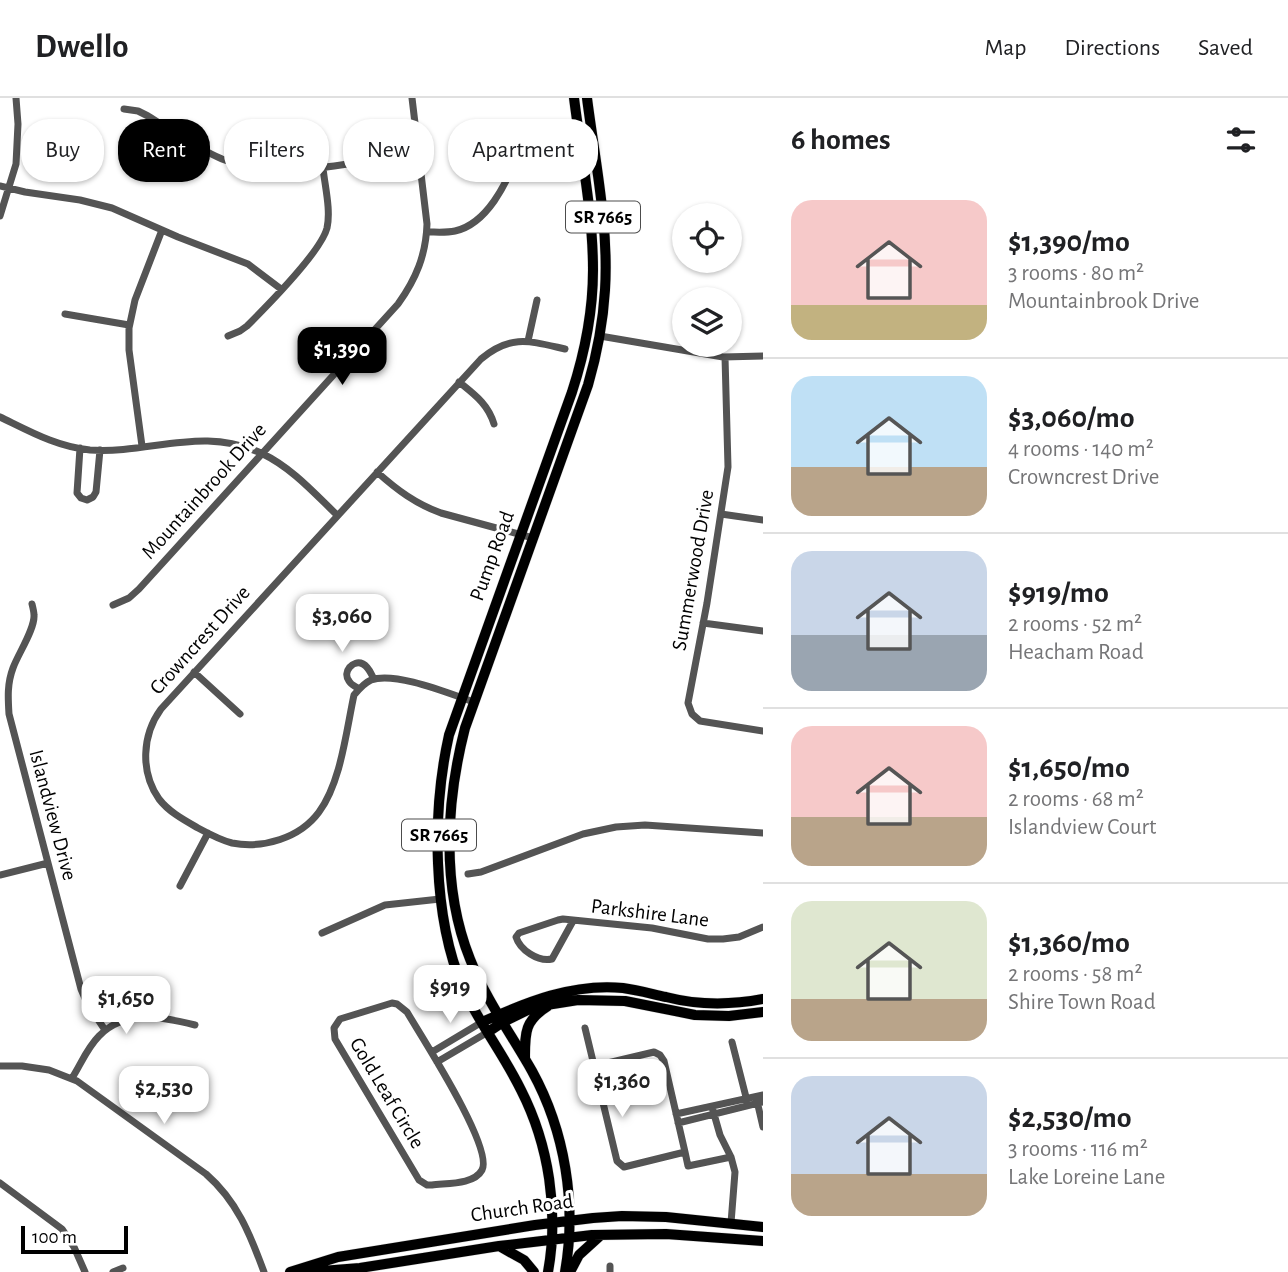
<!DOCTYPE html>
<meta charset="utf-8">
<style>
:root{--surface:#fff;--page:#f2f2f2;--text:#202124;--muted:#757577;--line:#e0e0e0;--accent:#000}
body{margin:0;font-family:"Alegreya Sans",sans-serif;background:var(--page);color:var(--text);height:100vh;display:flex;flex-direction:column;font-size:26px;white-space:nowrap}
*{box-sizing:border-box;margin:0}
p{font-size:23px;color:var(--muted)}
.icon{flex:none;width:38px;height:38px;fill:none;stroke:currentColor;stroke-width:2;stroke-linecap:round;stroke-linejoin:round}
.map{position:relative;flex:1;overflow:hidden}
.details{display:flex;flex-direction:column;background:var(--surface);width:525px}
.details>*{flex:none}
.hud{position:absolute;left:21px;top:21px;width:637px;height:63px;display:flex;gap:14px}
.tools{position:absolute;left:672px;top:105px;display:grid;gap:14px}
.tools a{display:grid;place-items:center;width:70px;height:70px;border-radius:50%;background:var(--surface);box-shadow:0 2px 5px #0004;font-size:35px}
.scale{position:absolute;left:21px;bottom:18px;width:107px;box-sizing:border-box;padding-left:7px;border:4px solid #000;border-top:0;font-size:19px;line-height:24px;white-space:nowrap;color:#000;-webkit-text-stroke:5px #fff;paint-order:stroke}
.price{position:absolute;translate:-50% -60px;padding:0 16px;border-radius:14px;background:#fff;color:#222;font-size:23px;line-height:46px;filter:drop-shadow(0 2px 4px #0008)}
.price::after{content:'';position:absolute;left:50%;top:42px;width:21px;height:16px;margin-left:-10px;background:inherit;clip-path:polygon(0 0,100% 0,50% 100%)}
.price.on{background:var(--accent);color:#fff}
ul{padding:0;list-style:none}
li{display:flex;align-items:center;gap:21px;height:175px;padding:0 28px}
li+li{border-top:2px solid var(--line)}
li span{display:grid;place-items:center;flex:none;width:196px;height:140px;border-radius:21px;color:#555}
li>.icon{margin-inline-start:auto}
span .icon{width:84px;height:84px;fill:#fffc;stroke-width:1}
li b{font-size:30px}
h2{display:flex;justify-content:space-between;align-items:center;height:84px;padding:0 28px;font-size:30px}
.chip{padding:0 24px;border-radius:28px;background:var(--surface);box-shadow:0 2px 5px #0004;font-size:24px;line-height:63px}
.chip.on{background:var(--accent);color:#fff}
header{display:flex;align-items:center;gap:42px;box-sizing:border-box;height:98px;padding:0 35px;background:var(--surface);border-bottom:2px solid var(--line)}
header strong{font-size:33px}
nav{display:flex;gap:38px;margin-inline-start:auto;font-size:24px}
main{display:flex;flex:1;min-height:0}
.map>svg:first-child{display:block}
.lines{fill:none;stroke-linecap:round;stroke-linejoin:round}
.major-casing{stroke:#dbdbdb;stroke-width:11}
.minor{stroke:#545454;stroke-width:7}
.major{stroke:#000;stroke-width:10}
.labels{text-anchor:middle;dominant-baseline:central;stroke-width:6;stroke-linejoin:round;paint-order:stroke}
.shield{fill:#fff;stroke:#4c4c4c;stroke-width:2}
.shield-label{font-size:19px;font-weight:bold;fill:#000}
.street-label{font-size:21px;fill:#000;stroke:#fff}
</style>
<header>
<strong>Dwello</strong>
<nav><a>Map</a><a>Directions</a><a>Saved</a></nav>
</header>
<main>
<div class="map">
<svg width="763" height="1174" viewBox="0 0 763 1174">
<rect width="100%" height="100%" fill="#fff"/>
<g class="lines">
<!-- major casing -->
<g class="major-casing">
<path id="major" d="M 482,924 C 527,904 573,885 623,890 C 638,892 652,896 666,899 C 697,907 731,907 763,901
M 488,934 L 503,924 L 534,909 L 578,902 L 625,903 L 695,917 L 729,918 L 763,914
M 525,961 C 525,935 524,923 548,908
M 499,1148 L 524,1162 L 534,1174
M 290,1174 L 338,1159 L 535,1127 L 593,1120 L 622,1118 L 666,1119 L 763,1129
M 309,1174 L 360,1170 L 499,1148 L 592,1137 L 666,1136 L 763,1143
M 548,1174 C 559,1113 549,1047 521,992 C 504,957 479,925 463,890 C 432,818 432,713 449,637 L 572,294 C 585,254 593,214 593,172 C 593,115 581,56 574,0
M 565,1174 C 577,1106 565,1033 532,973 C 511,936 485,900 470,861 C 441,788 446,704 465,630 L 588,287 C 597,256 603,225 605,192 C 609,129 595,63 587,0
M 570,1174 L 579,1157 L 601,1137"/>
</g>
<!-- minor -->
<path class="minor" d="M 124,11 L 138,13 L 148,18 C 172,33 196,50 222,61 C 266,78 309,72 355,65 C 376,63 397,60 418,56
M 0,88 L 25,94 L 80,102 L 112,110 L 178,139 L 248,166 L 281,191
M 0,118 L 16,66 L 18,26 L 16,0
M 427,134 C 436,134 446,135 455,133 C 487,126 507,85 517,57
M 65,216 L 129,227
M 228,238 L 240,233 L 247,228 C 267,208 321,154 327,130 C 331,112 325,89 323,70
M 600,238 L 723,259 L 763,258
M 528,243 L 537,202
M 725,259 L 728,369 L 707,505 L 688,605 L 692,616 L 700,623 L 763,633
M 459,284 C 475,297 488,306 494,326
M 0,319 C 29,333 57,349 90,352 C 152,356 202,327 263,356 C 292,370 315,396 337,417
M 142,348 L 129,252 L 129,230 L 135,202 L 162,132
M 80,350 L 77,395 L 81,400 L 87,402 L 93,399 L 96,394 L 100,352
M 377,374 C 397,392 416,406 441,415 L 533,440
M 721,416 L 763,422
M 32,506 C 33,510 34,514 34,517 C 35,531 18,556 13,570 C 7,586 8,600 9,616 L 81,891 L 87,905 L 105,932
M 113,507 L 129,500 L 139,491 L 398,206 C 416,181 426,157 427,126 L 412,0
M 703,525 L 763,533
M 194,574 L 240,616
M 359,591 C 355,588 351,587 349,583 C 342,574 353,561 363,566 C 369,569 371,576 374,581
M 474,604 C 450,596 395,573 371,582 C 364,585 359,591 354,597 C 346,634 341,684 319,714 C 300,740 263,751 232,745 C 220,742 209,736 198,730 C 184,722 169,714 159,701 C 140,674 142,637 161,611 L 481,261 C 511,236 530,243 565,251
M 468,776 L 481,774 L 583,736 L 616,729 L 645,727 L 763,735
M 0,777 L 48,765
M 180,788 L 208,735
M 573,823 L 552,861 C 538,864 520,852 516,839 L 519,835 L 558,822 L 563,821 L 652,830 L 708,841 L 723,841 L 739,839 L 763,829
M 322,835 L 385,807 L 440,801
M 392,905 L 397,906 L 407,914 C 421,938 494,1050 482,1072 C 474,1087 446,1085 432,1087 L 427,1087 L 419,1082 L 335,941 L 334,930 L 340,921 Z
M 585,930 L 617,1063 L 624,1069 L 685,1054 L 664,963 L 660,957 L 654,954 L 595,968
M 732,944 L 747,1003
M 432,954 L 482,924
M 437,964 L 488,934
M 0,968 L 22,968 L 49,972 L 77,983 L 206,1076 C 237,1103 250,1136 264,1174
M 72,980 C 81,966 87,950 99,938 C 125,911 163,919 195,927
M 757,1003 L 763,1029
M 712,1009 L 720,1037 L 731,1059 L 735,1074 L 731,1125
M 676,1016 L 763,997
M 678,1025 L 763,1004
M 685,1054 L 688,1068 L 731,1059
M 0,1085 L 62,1131 L 74,1149 L 85,1174
M 113,1174 L 123,1170
M 610,1174 L 610,1168"/>
<!-- major -->
<use href="#major" class="major"/>
</g>
<g class="labels">
<!-- shield labels -->
<g class="shield">
<rect x="566" y="103.5" width="74" height="31" rx="5"/>
<rect x="402" y="721.5" width="74" height="31" rx="5"/>
</g>
<g class="shield-label">
<text x="603" y="119">SR 7665</text>
<text x="439" y="737">SR 7665</text>
</g>
<!-- street labels -->
<g class="street-label">
<text transform="translate(204 393) rotate(-48)">Mountainbrook Drive</text>
<text transform="translate(492 458) rotate(-70)">Pump Road</text>
<text transform="translate(693 472) rotate(-80)">Summerwood Drive</text>
<text transform="translate(200 542) rotate(-48)">Crowncrest Drive</text>
<text transform="translate(53 717) rotate(75)">Islandview Drive</text>
<text transform="translate(650 815) rotate(7)">Parkshire Lane</text>
<text transform="translate(387 995) rotate(59)">Gold Leaf Circle</text>
<text transform="translate(522 1110) rotate(-8)">Church Road</text>
</g>
</g>
</svg>
<div class="tools">
<a><svg class="icon" aria-label="locate" viewBox="0 0 24 24"><circle cx="12" cy="12" r="6"/><path d="M12 2v4M12 18v4M2 12h4M18 12h4"/></svg></a>
<a><svg class="icon" aria-label="layers" viewBox="0 0 24 24"><path d="M12 4l9 5-9 5-9-5zM3 14l9 5 9-5"/></svg></a>
</div>
<div class="scale">100 m</div>
<b class="price on" style="left:342px;top:289px">$1,390</b>
<b class="price" style="left:342px;top:556px">$3,060</b>
<b class="price" style="left:450px;top:927px">$919</b>
<b class="price" style="left:126px;top:938px">$1,650</b>
<b class="price" style="left:622px;top:1021px">$1,360</b>
<b class="price" style="left:164px;top:1028px">$2,530</b>
<div class="hud">
<a class="chip">Buy</a>
<a class="chip on">Rent</a>
<a class="chip">Filters</a>
<a class="chip">New</a>
<a class="chip">Apartment</a>
</div>
</div>
<section class="details">
<h2>6 homes<svg class="icon" aria-label="filters" viewBox="0 0 24 24"><path d="M4 7h16M4 17h16"/><circle cx="9" cy="7" r="2"/><circle cx="15" cy="17" r="2"/></svg></h2>
<ul>
<li><span style="background:linear-gradient(#f6c9c9 75%,#c2b280 0)"><svg class="icon" aria-label="home" viewBox="0 0 24 24"><path d="M3 11l9-7 9 7M6 9v11h12V9"/></svg></span><div><b>$1,390/mo</b><p>3 rooms · 80 m²</p><p>Mountainbrook Drive</p></div></li>
<li><span style="background:linear-gradient(#bfe0f5 65%,#b9a48a 0)"><svg class="icon" aria-label="home" viewBox="0 0 24 24"><path d="M3 11l9-7 9 7M6 9v11h12V9"/></svg></span><div><b>$3,060/mo</b><p>4 rooms · 140 m²</p><p>Crowncrest Drive</p></div></li>
<li><span style="background:linear-gradient(#c9d6e8 60%,#9aa5b1 0)"><svg class="icon" aria-label="home" viewBox="0 0 24 24"><path d="M3 11l9-7 9 7M6 9v11h12V9"/></svg></span><div><b>$919/mo</b><p>2 rooms · 52 m²</p><p>Heacham Road</p></div></li>
<li><span style="background:linear-gradient(#f6c9c9 65%,#b9a48a 0)"><svg class="icon" aria-label="home" viewBox="0 0 24 24"><path d="M3 11l9-7 9 7M6 9v11h12V9"/></svg></span><div><b>$1,650/mo</b><p>2 rooms · 68 m²</p><p>Islandview Court</p></div></li>
<li><span style="background:linear-gradient(#dfe7d0 70%,#b9a48a 0)"><svg class="icon" aria-label="home" viewBox="0 0 24 24"><path d="M3 11l9-7 9 7M6 9v11h12V9"/></svg></span><div><b>$1,360/mo</b><p>2 rooms · 58 m²</p><p>Shire Town Road</p></div></li>
<li><span style="background:linear-gradient(#c9d6e8 70%,#b9a48a 0)"><svg class="icon" aria-label="home" viewBox="0 0 24 24"><path d="M3 11l9-7 9 7M6 9v11h12V9"/></svg></span><div><b>$2,530/mo</b><p>3 rooms · 116 m²</p><p>Lake Loreine Lane</p></div></li>
</ul>
</section>
</main>
